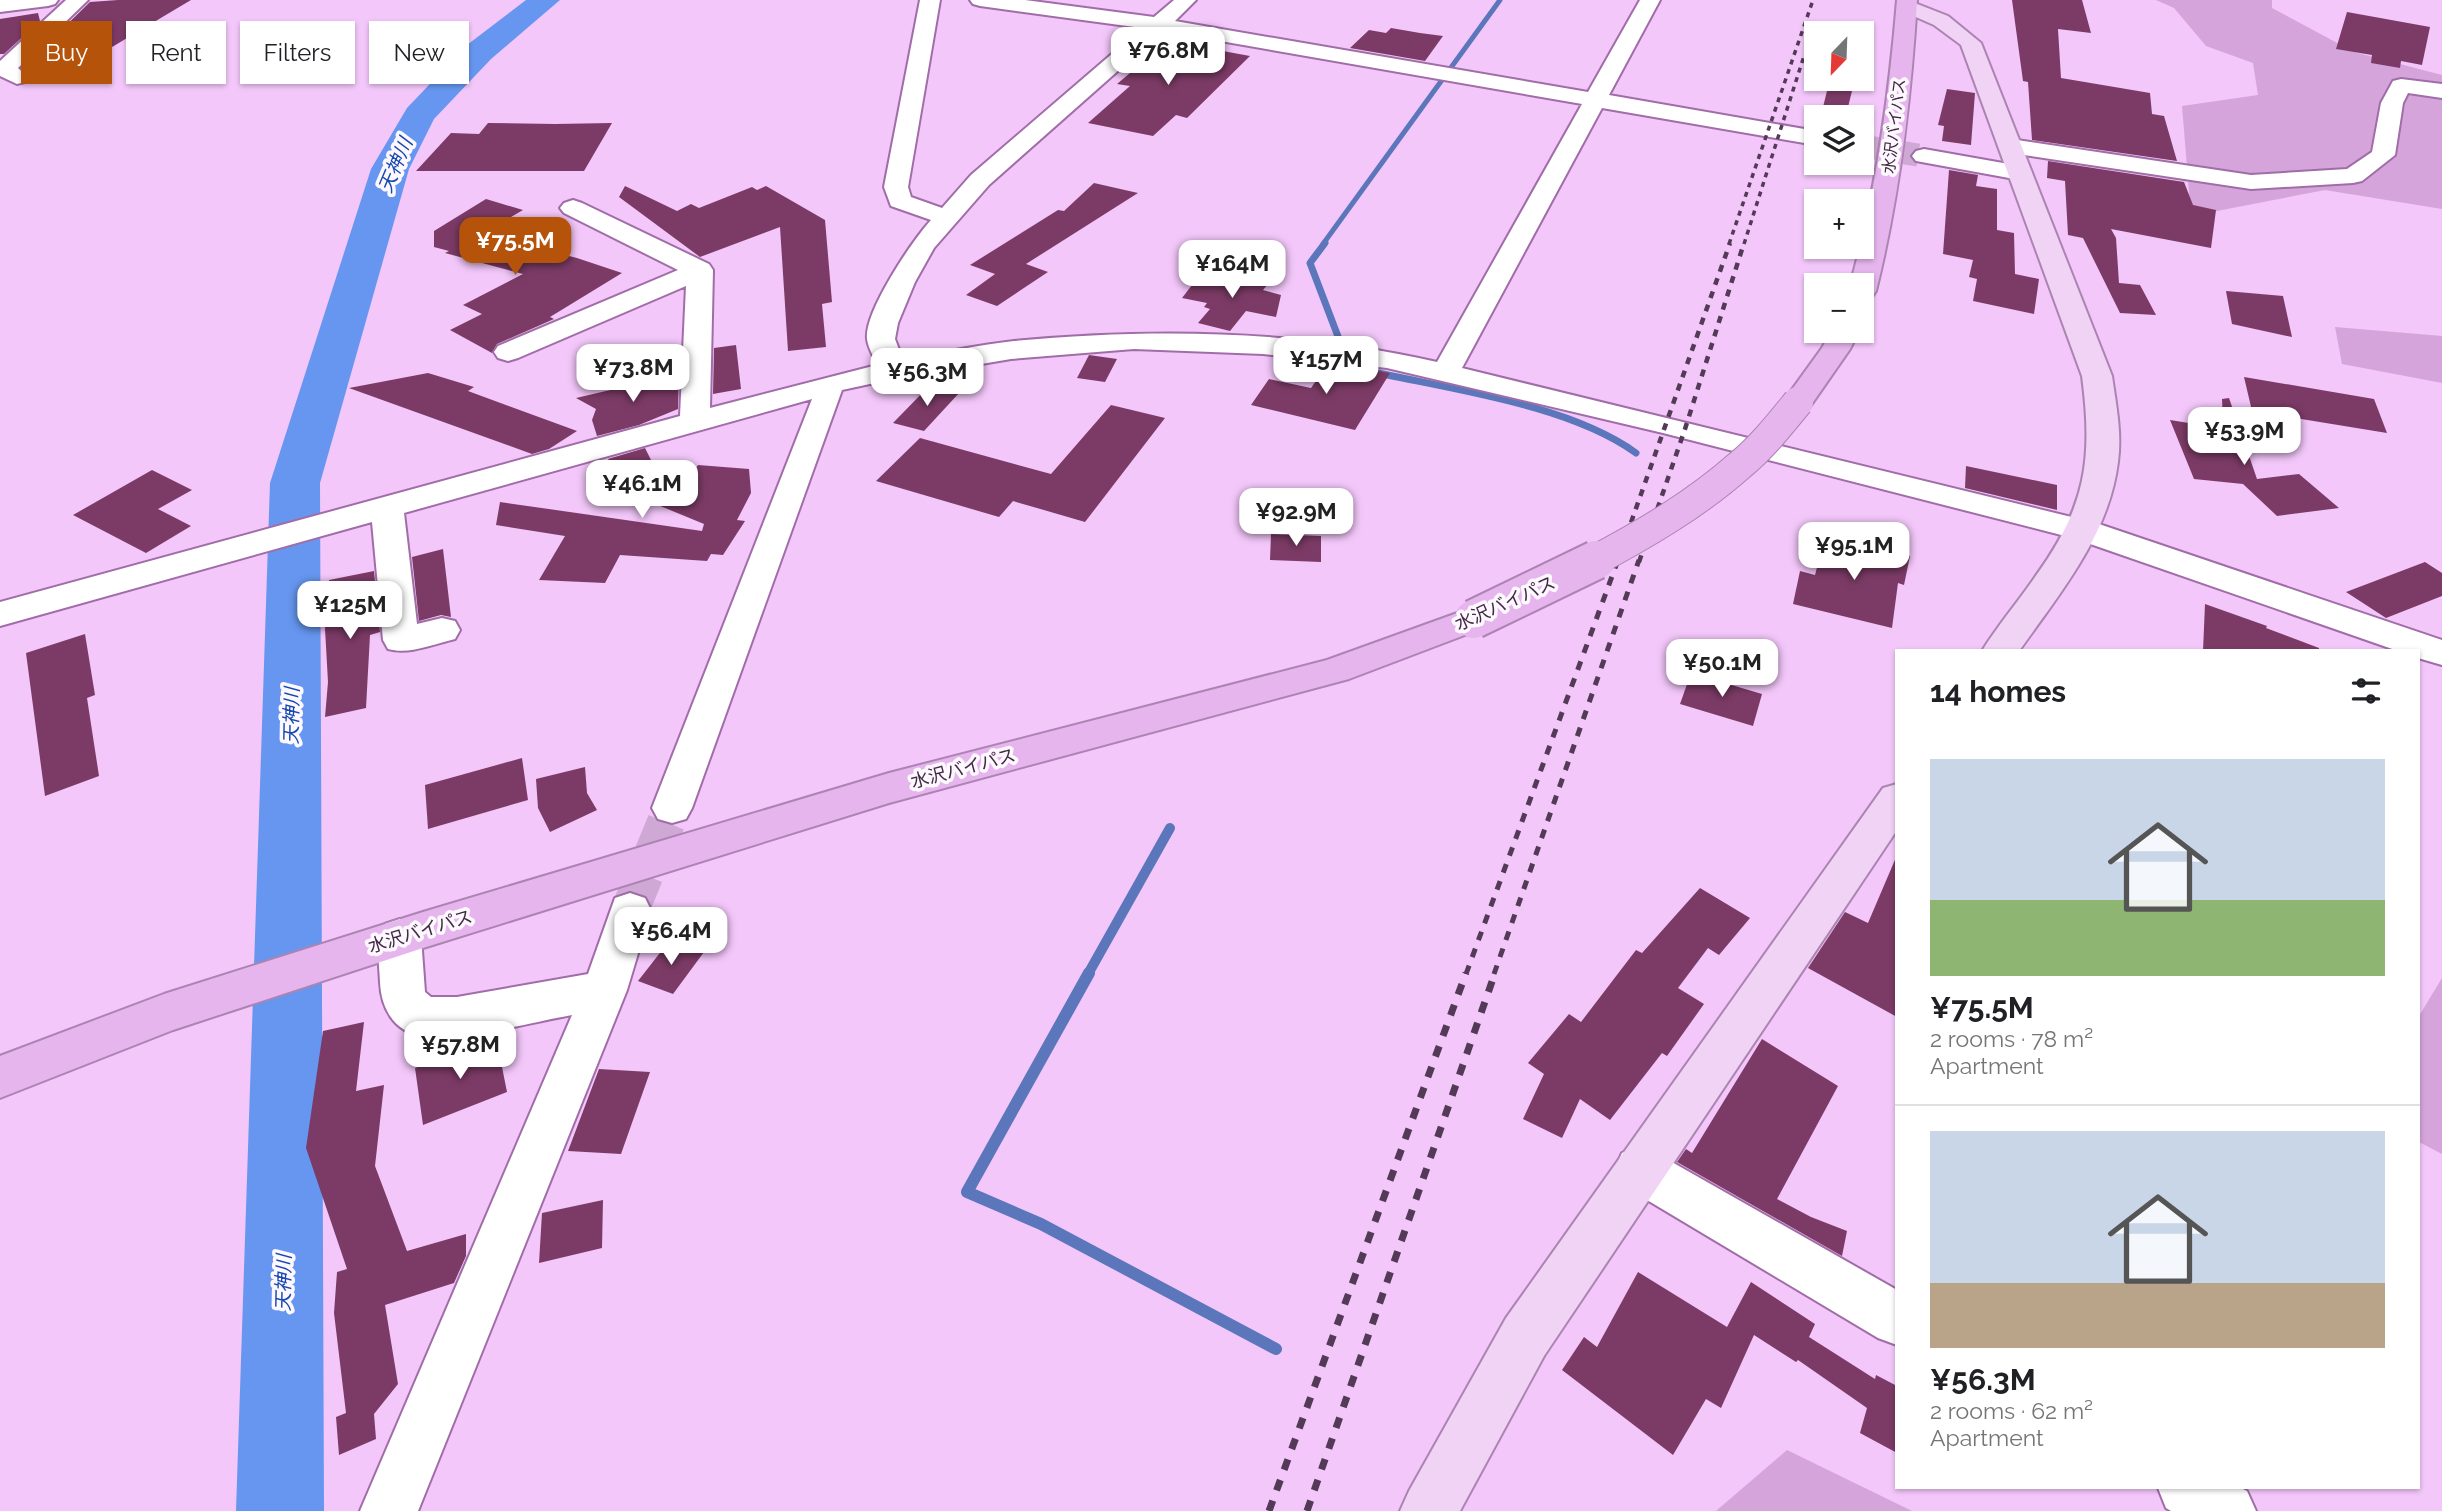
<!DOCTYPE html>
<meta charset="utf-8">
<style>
:root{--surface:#fff;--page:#f2f2f2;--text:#202124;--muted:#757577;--line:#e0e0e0;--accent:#b45309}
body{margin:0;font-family:Raleway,"Noto Sans JP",sans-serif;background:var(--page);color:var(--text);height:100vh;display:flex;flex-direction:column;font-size:26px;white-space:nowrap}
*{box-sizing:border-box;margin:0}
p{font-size:23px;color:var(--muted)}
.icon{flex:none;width:38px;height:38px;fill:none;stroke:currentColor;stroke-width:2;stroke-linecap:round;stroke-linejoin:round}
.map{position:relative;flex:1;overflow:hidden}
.side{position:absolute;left:1895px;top:649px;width:525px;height:840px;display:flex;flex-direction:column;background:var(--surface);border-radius:0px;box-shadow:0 2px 5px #0004}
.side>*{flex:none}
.banner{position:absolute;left:21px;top:21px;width:665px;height:63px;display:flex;gap:14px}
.needle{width:46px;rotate:203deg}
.controls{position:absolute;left:1804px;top:21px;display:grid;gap:14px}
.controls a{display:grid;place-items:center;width:70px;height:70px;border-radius:0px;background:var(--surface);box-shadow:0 2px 5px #0004;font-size:35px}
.price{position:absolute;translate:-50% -60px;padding:0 16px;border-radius:14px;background:#fff;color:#222;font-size:23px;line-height:46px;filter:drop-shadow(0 2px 4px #0008)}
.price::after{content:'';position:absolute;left:50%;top:42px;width:21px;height:16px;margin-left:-10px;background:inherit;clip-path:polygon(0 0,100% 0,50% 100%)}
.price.selected{background:var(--accent);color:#fff}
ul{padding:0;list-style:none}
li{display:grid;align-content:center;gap:14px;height:371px;padding:0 35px}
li+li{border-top:2px solid var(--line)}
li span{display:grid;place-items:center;height:217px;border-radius:0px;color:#555}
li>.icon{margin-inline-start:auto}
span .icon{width:126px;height:126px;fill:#fffc;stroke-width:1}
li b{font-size:30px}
h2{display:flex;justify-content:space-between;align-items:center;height:84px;padding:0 35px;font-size:30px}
.tag{padding:0 24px;border-radius:0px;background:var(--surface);box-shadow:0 2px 5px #0004;font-size:24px;line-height:63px}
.tag.selected{background:var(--accent);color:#fff}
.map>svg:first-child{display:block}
.green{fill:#d4a4db}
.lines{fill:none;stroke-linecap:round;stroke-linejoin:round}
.stream-far3{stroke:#5b76bb;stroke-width:5}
.stream-far2{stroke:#5b76bb;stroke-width:7}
.stream-far1{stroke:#5b76bb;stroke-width:10}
.stream{stroke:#5b76bb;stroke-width:12}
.river{fill:#6696ef;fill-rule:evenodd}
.building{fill:#7c3b66}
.minor-tunnel-far1{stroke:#cfa8d5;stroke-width:23;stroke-dasharray:23 11;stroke-linecap:butt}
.minor-tunnel{stroke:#cfa8d5;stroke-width:38;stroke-dasharray:38 19;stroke-linecap:butt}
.minor-casing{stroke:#a16da8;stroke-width:4}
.major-casing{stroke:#ac84b2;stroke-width:4}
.highway-casing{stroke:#ac84b2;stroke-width:4}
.minor{fill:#fff;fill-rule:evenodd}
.major{fill:#f0d3f5;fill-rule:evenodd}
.highway{fill:#e6b5ee;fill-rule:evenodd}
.rail-far3{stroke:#533a56;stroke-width:3.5;stroke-dasharray:5 5;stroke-linecap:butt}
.rail-far2{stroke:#533a56;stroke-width:4.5;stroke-dasharray:7 7;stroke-linecap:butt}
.rail-far1{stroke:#533a56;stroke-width:5;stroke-dasharray:9 9;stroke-linecap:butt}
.rail{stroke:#533a56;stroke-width:7;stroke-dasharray:11 11;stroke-linecap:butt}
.highway-bridge-far1-casing{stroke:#ac84b2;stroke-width:32;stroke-linecap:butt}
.highway-bridge-casing{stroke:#ac84b2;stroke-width:42;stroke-linecap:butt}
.highway-bridge-far1{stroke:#e6b5ee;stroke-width:30}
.highway-bridge{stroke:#e6b5ee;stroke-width:38}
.labels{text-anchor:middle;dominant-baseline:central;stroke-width:7;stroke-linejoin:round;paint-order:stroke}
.far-street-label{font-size:16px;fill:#402a43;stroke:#fdf7fe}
.street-label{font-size:18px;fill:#402a43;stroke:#fdf7fe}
.water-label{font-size:19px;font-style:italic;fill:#1549af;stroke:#fdf7fe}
</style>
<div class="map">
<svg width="2442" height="1511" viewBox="0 0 2442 1511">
<rect width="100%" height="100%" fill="#f3c7fa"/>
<!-- green -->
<path class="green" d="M 2156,0 L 2272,0 L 2272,8 L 2354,52 L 2442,75 L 2442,209 L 2325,190 L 2191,216 L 2182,106 L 2258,95 L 2253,63 L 2206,46 L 2174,8 Z
M 2335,327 L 2442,336 L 2442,383 L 2342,364 Z
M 2442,978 L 2442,1154 L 2419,1142 L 2419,1016 Z
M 1787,1450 L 1912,1511 L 1716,1511 Z"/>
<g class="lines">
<!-- stream-far3 -->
<path class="stream-far3" d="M 1323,244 L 1500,0"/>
<!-- stream-far2 -->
<path class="stream-far2" d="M 1325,243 L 1310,263 L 1350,368 L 1360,370
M 1378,373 C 1457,390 1571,406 1636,453"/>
<!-- stream-far1 -->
<path class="stream-far1" d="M 1088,974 L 1170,828"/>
<!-- stream -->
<path class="stream" d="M 1089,973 L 967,1192 L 1041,1224 L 1276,1349"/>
<!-- river -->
<path class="river" d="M 526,0 L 560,0 L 491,59 L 434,119 L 409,169 L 320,483 L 324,1511 L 236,1511 L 270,483 L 371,169 L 407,108 L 467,45 Z"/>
</g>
<!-- building -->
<path class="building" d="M 118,0 L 191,0 L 107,50 L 38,53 L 90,2 Z
M 2012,0 L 2082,0 L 2091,33 L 2058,29 L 2061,78 L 2150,93 L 2152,114 L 2164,116 L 2177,161 L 2032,140 L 2028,82 L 2023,81 Z
M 2347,12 L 2430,27 L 2422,65 L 2401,61 L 2400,68 L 2371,63 L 2372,55 L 2336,49 Z
M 38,13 L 40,21 L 4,54 L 0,54 L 0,19 Z
M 1391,28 L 1420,33 L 1443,36 L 1425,61 L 1350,48 L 1369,30 L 1386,33 Z
M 1168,41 L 1250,56 L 1187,118 L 1176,115 L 1153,136 L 1088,123 L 1130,86 L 1117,84 Z
M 1830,79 L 1855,79 L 1846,115 L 1822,111 Z
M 1947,89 L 1975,93 L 1971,145 L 1942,141 L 1944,126 L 1938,125 Z
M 488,123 L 555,124 L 612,123 L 584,171 L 416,171 L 451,133 L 479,134 Z
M 2048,161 L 2184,182 L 2193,205 L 2216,210 L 2211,248 L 2111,229 L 2116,238 L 2119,283 L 2140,285 L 2156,315 L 2120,313 L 2083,238 L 2068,235 L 2065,181 L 2047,178 Z
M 1949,170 L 1978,175 L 1976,186 L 1997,189 L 1997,230 L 2014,233 L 2015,274 L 2039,279 L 2034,314 L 1973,301 L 1977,279 L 1969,277 L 1973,260 L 1943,254 Z
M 1094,183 L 1138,193 L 1026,264 L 1048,272 L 997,306 L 966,295 L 995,274 L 970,265 L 1058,210 L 1064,211 Z
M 625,186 L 677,211 L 691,204 L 699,208 L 752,187 L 757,190 L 766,186 L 825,220 L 832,302 L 822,304 L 826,347 L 788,351 L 780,227 L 700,257 L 619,197 Z
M 486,199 L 523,210 L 482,234 L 577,258 L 622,273 L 550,317 L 554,319 L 497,344 L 492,353 L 450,330 L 482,314 L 463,305 L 523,274 L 445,253 L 449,251 L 434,247 L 434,231 Z
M 1199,276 L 1229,283 L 1234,276 L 1268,284 L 1263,290 L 1281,295 L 1276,317 L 1246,311 L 1230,331 L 1198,323 L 1210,309 L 1204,307 L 1207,303 L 1182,298 Z
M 2226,291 L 2283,296 L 2292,337 L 2232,324 Z
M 736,345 L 741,389 L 713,394 L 714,348 Z
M 1089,355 L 1117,359 L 1105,382 L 1077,378 Z
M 1328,364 L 1390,373 L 1355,430 L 1251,405 L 1269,379 L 1311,388 Z
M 428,373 L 474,387 L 468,391 L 577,431 L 549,449 L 532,454 L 349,388 Z
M 679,374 L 678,409 L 639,425 L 597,436 L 592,420 L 596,409 L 576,398 Z
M 2244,377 L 2374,399 L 2387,433 L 2252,411 Z
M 930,385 L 960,392 L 924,431 L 893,423 Z
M 2229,398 L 2257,479 L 2299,474 L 2339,508 L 2277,516 L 2243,484 L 2194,479 L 2170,420 L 2214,427 L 2224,446 L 2222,399 Z
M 1111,405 L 1165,418 L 1085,522 L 1013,501 L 999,517 L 876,481 L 920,438 L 1051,474 Z
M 645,448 L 655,468 L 695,470 L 698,465 L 749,469 L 751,493 L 737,520 L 745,521 L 723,555 L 711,554 L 707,561 L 620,555 L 605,583 L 539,580 L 565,536 L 496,525 L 500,502 L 702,531 L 704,524 L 624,491 L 608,459 Z
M 1966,466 L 2057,485 L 2057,510 L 1965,488 Z
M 152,470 L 192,490 L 158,509 L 191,526 L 146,553 L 73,515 Z
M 1271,534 L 1321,536 L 1321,562 L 1270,560 Z
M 1826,534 L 1910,556 L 1904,585 L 1898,583 L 1892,628 L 1793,604 L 1800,571 L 1815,575 Z
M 443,549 L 451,617 L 441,615 L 419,621 L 412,557 Z
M 2425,562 L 2442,573 L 2442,596 L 2386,618 L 2346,592 Z
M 374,571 L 380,632 L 370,635 L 366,708 L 325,717 L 328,682 L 325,629 L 329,580 Z
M 2205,604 L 2267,626 L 2266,628 L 2319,648 L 2319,651 L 2203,651 Z
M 85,634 L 95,695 L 87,698 L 99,776 L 45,796 L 26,653 Z
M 1691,673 L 1762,694 L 1753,726 L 1680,704 Z
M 522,758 L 528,800 L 428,829 L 425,785 Z
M 585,767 L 587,793 L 597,810 L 550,832 L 538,808 L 536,779 Z
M 1897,855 L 1897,1017 L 1808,968 L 1845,912 L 1868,923 Z
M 1700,888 L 1750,918 L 1719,955 L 1708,948 L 1678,988 L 1704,1004 L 1667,1056 L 1662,1053 L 1610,1120 L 1580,1099 L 1562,1138 L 1523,1119 L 1544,1074 L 1528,1063 L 1569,1014 L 1581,1022 L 1636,950 L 1642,953 Z
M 670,940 L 704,952 L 673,994 L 638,981 Z
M 364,1022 L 356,1091 L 384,1085 L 375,1166 L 407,1251 L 466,1234 L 466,1256 L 454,1283 L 385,1305 L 398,1384 L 374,1414 L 376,1439 L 339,1455 L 336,1417 L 346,1413 L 334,1313 L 337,1272 L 347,1269 L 306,1148 L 323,1031 Z
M 496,1037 L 507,1092 L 423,1125 L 415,1068 Z
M 1762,1039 L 1838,1086 L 1777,1199 L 1811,1217 L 1847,1231 L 1842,1256 L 1677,1162 L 1686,1149 L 1692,1153 Z
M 599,1069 L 650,1072 L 621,1154 L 568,1151 Z
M 603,1200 L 602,1248 L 539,1263 L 542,1213 Z
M 1638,1272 L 1727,1327 L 1751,1282 L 1815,1324 L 1809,1337 L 1875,1379 L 1876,1375 L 1897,1386 L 1897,1453 L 1860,1433 L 1867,1408 L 1798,1360 L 1796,1362 L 1754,1335 L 1721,1408 L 1706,1399 L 1673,1455 L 1562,1370 L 1584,1337 L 1597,1347 Z"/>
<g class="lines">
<!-- minor-tunnel-far1 -->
<path class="minor-tunnel-far1" d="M 1862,146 L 1924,156"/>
<!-- minor-tunnel -->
<path class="minor-tunnel" d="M 630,910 L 672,808"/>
<!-- minor casing -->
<g class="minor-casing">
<path id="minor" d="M 0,0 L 58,0 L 55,4 L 48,6 L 0,12 Z
M 66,0 L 88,0 L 18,68 L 28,77 L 25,82 L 17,84 L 0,76 L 0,61 Z
M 920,0 L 940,0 L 908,187 L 911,197 L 942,208 L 971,175 L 1142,28 L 980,6 L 973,4 L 970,0 L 1025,0 L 1154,17 L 1174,0 L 1196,0 L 1175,21 L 1588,92 L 1640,0 L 1660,0 L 1609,95 L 1816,131 L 1816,145 L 1602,108 L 1462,368 L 2096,523 L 2442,640 L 2442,665 L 2418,658 L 2418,651 L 2398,651 L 2073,538 L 1663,433 L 1387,368 L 1263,354 L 1134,349 L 1011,359 L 893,379 L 842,390 L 692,808 L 686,819 L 672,823 L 658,819 L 652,808 L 812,399 L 404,513 L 417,624 L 442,618 L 455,621 L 460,630 L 455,639 C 434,644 409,655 388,649 L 383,640 L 372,522 L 0,626 L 0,602 L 680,416 L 686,286 L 518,358 L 508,361 L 498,358 L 494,352 L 498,346 L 678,270 L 564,213 L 560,208 L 564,203 L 573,200 L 582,203 L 709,264 L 713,270 L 710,408 L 877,365 C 874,357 868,348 867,339 C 864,312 912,241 931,220 L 891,206 L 884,187 ZM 1163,31 L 1582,104 L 1437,362 C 1299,330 1154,328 1014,341 C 977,345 940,353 903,360 L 895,339 L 898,323 L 915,282 L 934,248 L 989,185 Z
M 2401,79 L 2442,84 L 2442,98 L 2408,93 L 2403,103 L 2395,155 L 2362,181 L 2353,183 L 2251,189 L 2010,153 L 2002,151 L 1998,146 L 2002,141 L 2010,139 L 2251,175 L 2347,169 L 2372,152 L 2381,103 L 2393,81 Z
M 1924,149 L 2020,166 L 2029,168 L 2032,173 L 2029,178 L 2020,180 L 1916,161 L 1912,156 L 1916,151 Z
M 630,893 L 645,898 L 651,910 L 627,990 L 418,1511 L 360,1511 L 572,1015 C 533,1022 459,1042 422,1036 C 394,1032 381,1008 380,982 C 379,962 376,943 385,924 L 400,919 L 415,924 L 421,937 L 425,992 L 431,997 L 457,997 L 588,974 L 615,898 Z
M 1639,1146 L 1656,1153 L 1897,1290 L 1897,1345 L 1878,1338 L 1622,1185 L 1615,1169 L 1622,1153 Z
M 2158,1488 L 2241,1488 L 2247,1491 L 2256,1511 L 2171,1511 L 2166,1508 Z"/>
</g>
<!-- major casing -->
<g class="major-casing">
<path id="major" d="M 1907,0 L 1948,16 L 1981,43 L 2112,376 C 2116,404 2122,433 2118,462 C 2109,535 2060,593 2019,651 L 1982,651 C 1998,625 2018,602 2035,577 C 2086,507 2093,460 2082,376 L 1961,45 L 1934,25 L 1900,10 L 1897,6 L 1900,2 Z
M 1897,784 L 1897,830 L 1544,1356 L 1460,1511 L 1400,1511 L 1409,1491 L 1506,1318 L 1883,788 Z"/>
</g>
<!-- highway casing -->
<g class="highway-casing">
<path id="highway" d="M 1897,0 L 1917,0 C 1911,99 1900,195 1876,291 L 1872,297 L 1862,299 L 1862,285 L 1850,285 C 1876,193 1889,97 1897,0 Z
M 1831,331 L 1859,331 L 1850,349 L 1809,408 L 1798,411 L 1787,408 L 1783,402 L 1822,348 Z
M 1474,607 L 1486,611 L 1492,619 L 1486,627 L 1349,679 L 889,803 L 423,948 L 173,1030 L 0,1098 L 0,1056 L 164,994 L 423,912 L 889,773 L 1327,660 Z"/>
</g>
<!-- minor -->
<use href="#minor" class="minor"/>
<!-- major -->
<use href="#major" class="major"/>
<!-- highway -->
<use href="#highway" class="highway"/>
<!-- rail-far3 -->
<path class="rail-far3" d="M 1729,244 L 1813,0
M 1744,244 L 1804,56"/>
<!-- rail-far2 -->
<path class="rail-far2" d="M 1617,562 L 1730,243
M 1639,562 L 1685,429 L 1744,243"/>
<!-- rail-far1 -->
<path class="rail-far1" d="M 1466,974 L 1618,560
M 1494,974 L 1639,560"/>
<!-- rail -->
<path class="rail" d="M 1269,1511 L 1466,973
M 1307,1511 L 1495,973"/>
<!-- highway-bridge-far1 casing -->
<g class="highway-bridge-far1-casing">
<path id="highway-bridge-far1" d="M 1592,562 C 1645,534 1696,504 1740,465 C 1762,447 1780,424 1798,402"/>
</g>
<!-- highway-bridge casing -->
<g class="highway-bridge-casing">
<path id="highway-bridge" d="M 1474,619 L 1596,560"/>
</g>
<!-- highway-bridge-far1 -->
<use href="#highway-bridge-far1" class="highway-bridge-far1"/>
<!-- highway-bridge -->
<use href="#highway-bridge" class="highway-bridge"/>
</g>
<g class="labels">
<!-- far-street labels -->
<g class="far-street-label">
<text transform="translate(1894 126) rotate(-83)">水沢バイパス</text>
</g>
<!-- street labels -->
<g class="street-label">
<text transform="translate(1505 603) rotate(-24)">水沢バイパス</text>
<text transform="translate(963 768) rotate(-15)">水沢バイパス</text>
<text transform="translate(420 931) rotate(-17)">水沢バイパス</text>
</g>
<!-- water labels -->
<g class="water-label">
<text transform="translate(395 165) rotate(-67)">天神川</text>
<text transform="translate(291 716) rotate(-89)">天神川</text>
<text transform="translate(283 1283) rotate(-89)">天神川</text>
</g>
</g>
</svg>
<div class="controls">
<a><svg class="needle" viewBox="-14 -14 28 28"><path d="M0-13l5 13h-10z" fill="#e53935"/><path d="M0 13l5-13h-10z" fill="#757577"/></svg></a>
<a><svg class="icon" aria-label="layers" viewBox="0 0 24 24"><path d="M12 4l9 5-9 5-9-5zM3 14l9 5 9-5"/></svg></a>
<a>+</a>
<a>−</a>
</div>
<b class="price" style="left:1168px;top:87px">¥76.8M</b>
<b class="price selected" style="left:515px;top:277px">¥75.5M</b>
<b class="price" style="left:1232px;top:300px">¥164M</b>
<b class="price" style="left:1326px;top:396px">¥157M</b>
<b class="price" style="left:633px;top:404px">¥73.8M</b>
<b class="price" style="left:927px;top:408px">¥56.3M</b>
<b class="price" style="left:2244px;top:467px">¥53.9M</b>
<b class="price" style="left:642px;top:520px">¥46.1M</b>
<b class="price" style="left:1296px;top:548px">¥92.9M</b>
<b class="price" style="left:1854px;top:582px">¥95.1M</b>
<b class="price" style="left:350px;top:641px">¥125M</b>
<b class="price" style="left:1722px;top:699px">¥50.1M</b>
<b class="price" style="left:671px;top:967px">¥56.4M</b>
<b class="price" style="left:460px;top:1081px">¥57.8M</b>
<div class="banner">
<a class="tag selected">Buy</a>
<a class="tag">Rent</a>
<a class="tag">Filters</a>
<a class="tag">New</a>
</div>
<section class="side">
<h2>14 homes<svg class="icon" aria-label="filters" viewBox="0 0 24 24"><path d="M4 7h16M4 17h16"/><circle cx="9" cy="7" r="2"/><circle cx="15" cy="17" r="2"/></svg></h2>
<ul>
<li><span style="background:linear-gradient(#c9d6e8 65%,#8fb573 0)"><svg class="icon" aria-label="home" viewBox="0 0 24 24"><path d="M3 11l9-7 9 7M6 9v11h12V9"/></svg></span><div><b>¥75.5M</b><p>2 rooms · 78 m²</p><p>Apartment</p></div></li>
<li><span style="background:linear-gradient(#c9d6e8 70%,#b9a48a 0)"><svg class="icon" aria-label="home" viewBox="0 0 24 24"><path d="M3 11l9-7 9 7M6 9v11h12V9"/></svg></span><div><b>¥56.3M</b><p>2 rooms · 62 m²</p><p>Apartment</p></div></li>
</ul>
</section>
</div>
